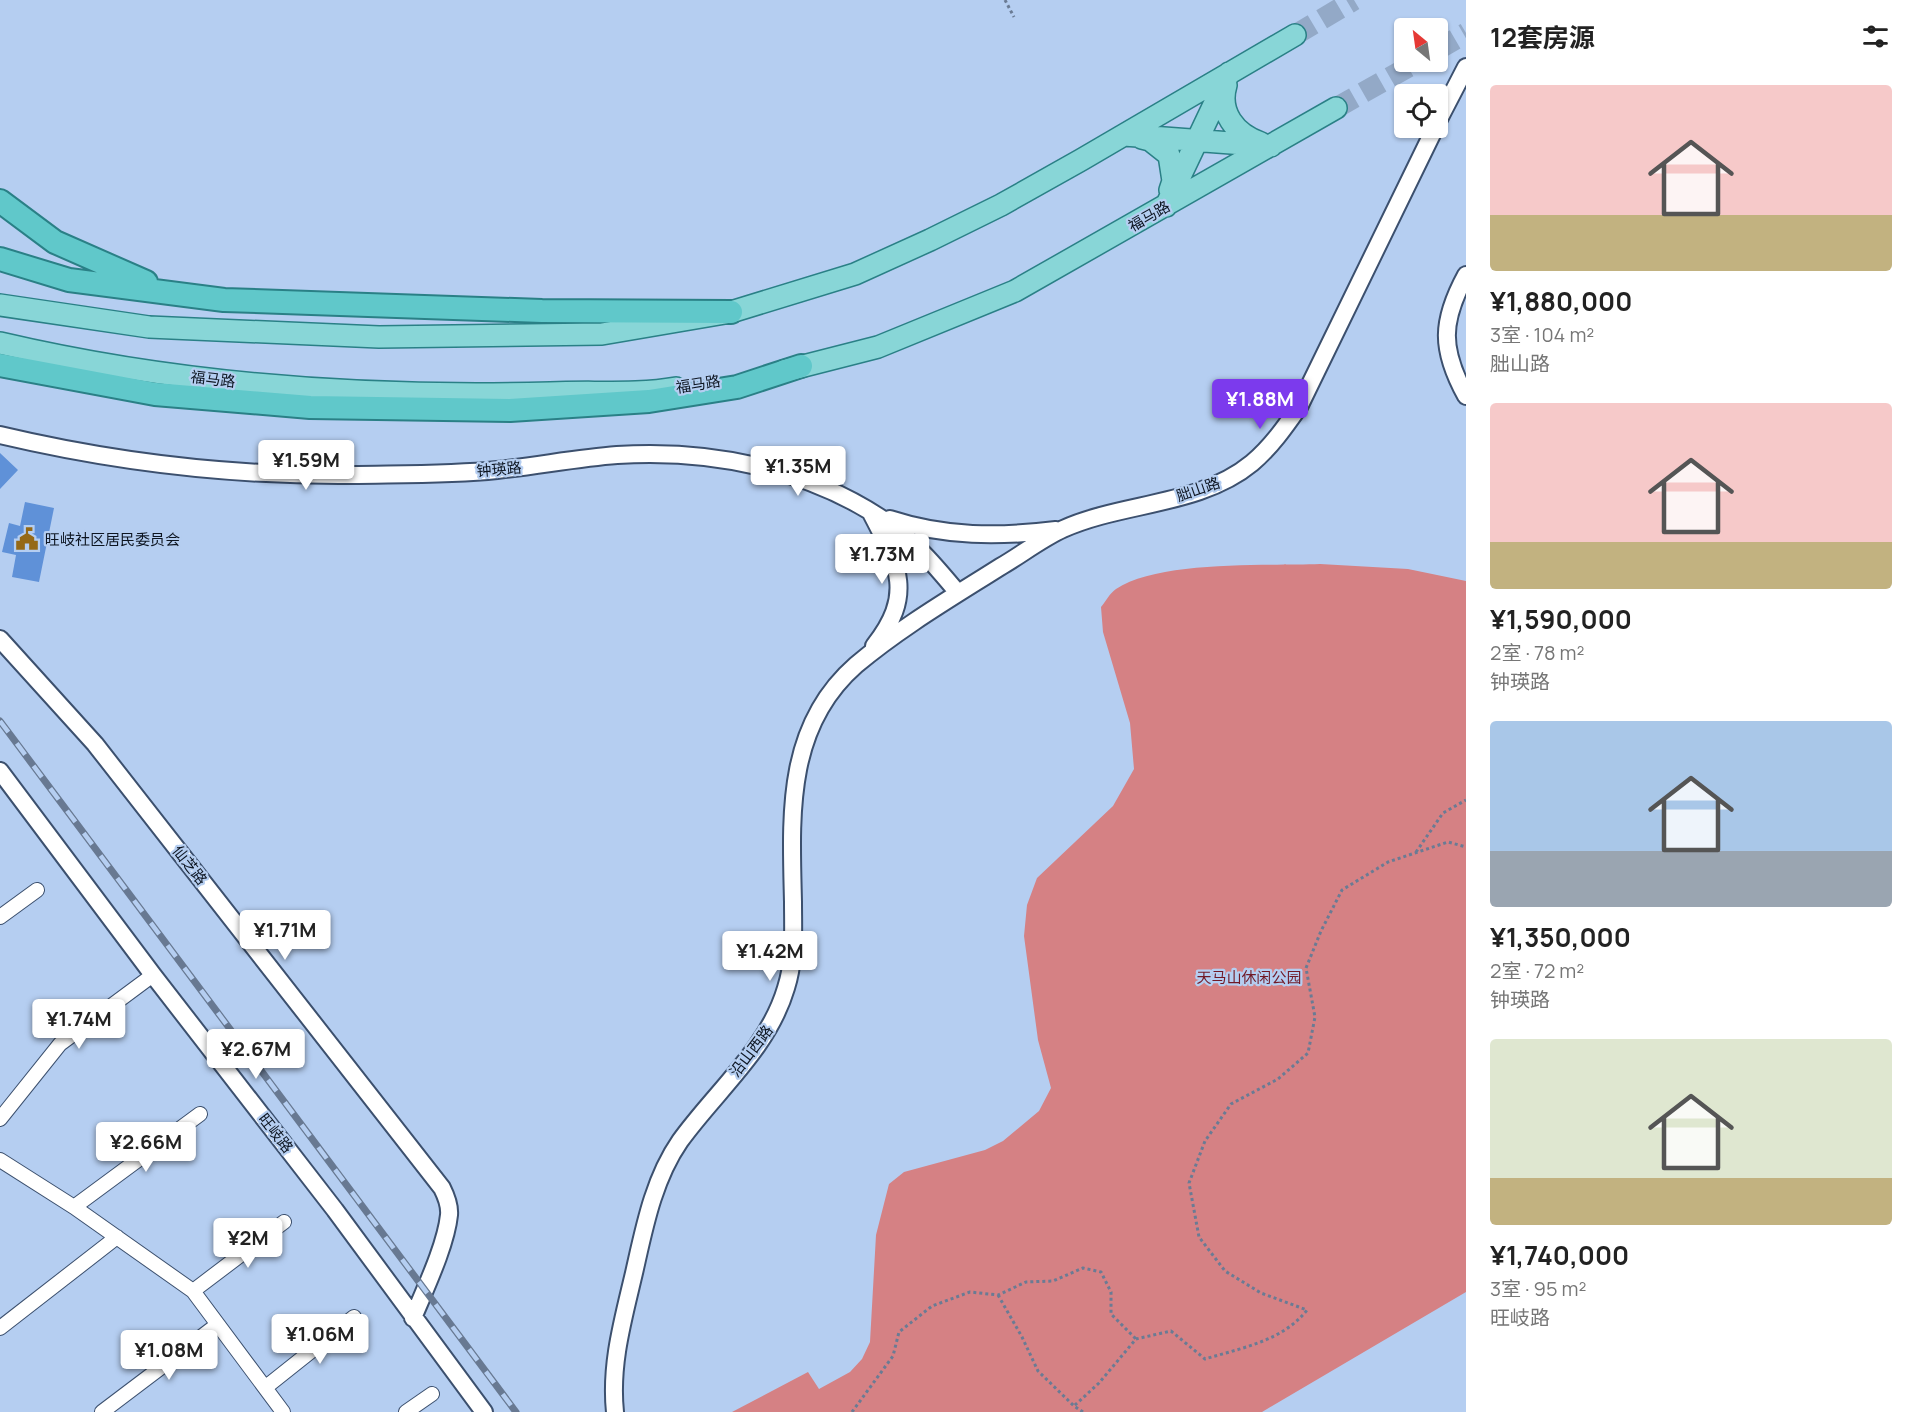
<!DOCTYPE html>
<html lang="zh">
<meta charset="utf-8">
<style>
:root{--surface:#fff;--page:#f6f6f6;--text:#222;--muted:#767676;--accent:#7c3aed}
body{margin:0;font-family:Manrope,"Noto Sans SC",sans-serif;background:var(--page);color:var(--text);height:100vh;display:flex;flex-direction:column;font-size:22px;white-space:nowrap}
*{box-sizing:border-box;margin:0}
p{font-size:20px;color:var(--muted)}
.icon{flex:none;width:33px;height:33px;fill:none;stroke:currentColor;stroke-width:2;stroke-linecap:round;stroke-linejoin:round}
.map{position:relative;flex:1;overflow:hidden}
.side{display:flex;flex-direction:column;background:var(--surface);width:450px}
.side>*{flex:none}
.needle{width:39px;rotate:331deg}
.buttons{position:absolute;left:1394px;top:18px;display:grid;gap:12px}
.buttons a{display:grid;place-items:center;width:54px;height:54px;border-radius:6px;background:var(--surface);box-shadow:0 2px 4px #0004;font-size:30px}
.price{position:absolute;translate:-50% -51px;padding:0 14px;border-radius:6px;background:#fff;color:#222;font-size:20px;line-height:39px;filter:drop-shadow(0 2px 3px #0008)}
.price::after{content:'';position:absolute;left:50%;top:36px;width:18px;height:14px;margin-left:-9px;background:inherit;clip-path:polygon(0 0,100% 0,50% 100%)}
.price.active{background:var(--accent);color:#fff}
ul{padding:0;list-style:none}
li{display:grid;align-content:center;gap:12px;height:318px;padding:0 24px}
li span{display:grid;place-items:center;height:186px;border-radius:6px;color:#555}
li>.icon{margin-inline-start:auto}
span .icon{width:108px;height:108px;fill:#fffc;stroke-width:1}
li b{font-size:26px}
h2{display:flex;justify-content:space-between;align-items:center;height:72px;padding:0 24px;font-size:26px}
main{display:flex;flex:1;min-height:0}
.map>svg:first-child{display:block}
.park{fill:#d58184}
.building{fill:#5f91d8}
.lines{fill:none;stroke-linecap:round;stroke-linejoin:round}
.primary-tunnel{stroke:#93a9c7;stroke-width:21;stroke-dasharray:21 10;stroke-linecap:butt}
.minor-casing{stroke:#3c506e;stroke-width:16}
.tertiary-casing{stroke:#3c506e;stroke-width:20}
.primary-casing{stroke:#2a8086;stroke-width:24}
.trunk-casing{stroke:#2a8086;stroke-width:26}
.path{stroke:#6a7b94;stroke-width:3;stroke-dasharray:3 3;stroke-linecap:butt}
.minor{stroke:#fff;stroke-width:14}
.tertiary{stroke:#fff;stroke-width:16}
.primary{stroke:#88d6d7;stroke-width:21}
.trunk{stroke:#60c8ca;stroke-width:22}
.rail-casing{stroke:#687992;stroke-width:7}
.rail{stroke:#b5cef1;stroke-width:4.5;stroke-dasharray:14;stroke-linecap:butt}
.labels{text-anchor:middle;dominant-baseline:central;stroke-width:4.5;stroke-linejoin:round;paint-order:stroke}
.street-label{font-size:15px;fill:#0d1521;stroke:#b5cef1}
.poi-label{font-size:15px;fill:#0d1521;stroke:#b5cef1;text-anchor:start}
.park-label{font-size:15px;fill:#701926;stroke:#b5cef1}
</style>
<main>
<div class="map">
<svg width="1466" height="1412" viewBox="0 0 1466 1412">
<rect width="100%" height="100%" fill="#b5cef1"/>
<!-- park -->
<path class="park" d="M 1320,564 L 1408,569 L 1466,581 L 1466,1292 L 1262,1412 L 732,1412 L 808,1372 L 819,1389 L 850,1372 L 862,1359 L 870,1342 L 876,1235 L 889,1184 L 904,1172 L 985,1150 L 1003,1141 L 1039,1111 L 1051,1088 L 1038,1040 L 1024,936 L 1027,905 L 1037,878 L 1113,806 L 1134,769 L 1130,723 L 1103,632 L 1101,607 C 1106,601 1110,593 1116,589 C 1159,560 1268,566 1320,564 Z"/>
<!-- building -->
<path class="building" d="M 0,453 L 18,470 L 0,489 Z
M 25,502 L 54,508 L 39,582 L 12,577 L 16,555 L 2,552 L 9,523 L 20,526 Z"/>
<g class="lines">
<!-- primary-tunnel -->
<path class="primary-tunnel" d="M 1295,35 L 1354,0
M 1437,50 L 1466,33
M 1336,108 L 1417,62"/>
<!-- minor casing -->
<g class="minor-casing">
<path id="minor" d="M 0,917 L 37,890
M 0,1119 L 60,1044 L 153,975
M 0,1160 L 74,1207 L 193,1291 L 283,1412
M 74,1207 L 200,1114
M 193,1291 L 284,1222
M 0,1328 L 117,1237
M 266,1387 L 354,1317
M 102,1412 L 217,1325
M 406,1412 L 432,1394"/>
</g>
<!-- tertiary casing -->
<g class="tertiary-casing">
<path id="tertiary" d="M 1437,123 L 1466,67
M 1466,275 C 1441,321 1440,349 1466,396
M 0,435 C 114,462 234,476 351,475 C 399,474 449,475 497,470 C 537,466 577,458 617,455 C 713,449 812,469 891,525 C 917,544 938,569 958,593
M 871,513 C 898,565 915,594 874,646
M 890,519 C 945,537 999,537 1056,530
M 0,639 L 95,744 L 442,1188 C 446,1196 450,1205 449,1215 C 446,1245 425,1289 413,1318
M 0,771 L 153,975 L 335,1210 L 484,1412
M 615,1412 C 610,1364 623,1320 634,1273 C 644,1229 653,1180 680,1141 C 716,1091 768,1049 786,988 C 795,960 793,931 793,902 C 791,816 785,727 856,665 C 900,628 951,598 1000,567 C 1021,555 1041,539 1063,529 C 1123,502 1200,506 1252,463 C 1271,447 1285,427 1299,407 L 1435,128"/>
</g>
<!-- primary casing -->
<g class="primary-casing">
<path id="primary" d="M 1226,85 C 1218,112 1235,134 1261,143
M 1124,135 L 1271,146
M 1142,138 L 1150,140 L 1169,155 L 1173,181 L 1170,190
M 1166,206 L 1229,73
M 0,305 L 149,327 L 379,337 L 602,334 L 731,312 L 855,274 L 930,240 L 1001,205 L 1081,160 L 1295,35
M 0,343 C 179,385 366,398 550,393 C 591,391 636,395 676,388
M 784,371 L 878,347 L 1015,291 L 1336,108"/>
</g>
<!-- trunk casing -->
<g class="trunk-casing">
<path id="trunk" d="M 0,201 L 55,242 L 146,282
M 0,259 L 69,280 L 224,300 L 542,311 L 731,312
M 0,365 L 155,394 L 310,407 L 510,410 L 649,401 L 737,387 L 801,366"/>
</g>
<!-- path -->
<path class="path" d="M 1005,0 L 1014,17
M 1416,852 L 1443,813 L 1466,800
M 998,1295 L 1022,1337 L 1038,1371 L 1074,1406
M 852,1412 L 893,1356 L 899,1332 L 932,1306 L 970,1292 L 998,1295 L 1026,1282 L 1053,1281 L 1083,1268 L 1101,1272 L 1111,1292 L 1111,1314 L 1136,1339
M 1083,1412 L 1074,1406 L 1099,1383 L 1136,1339 L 1171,1331 L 1205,1359 C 1241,1348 1283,1341 1307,1310 L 1261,1293 L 1225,1271 L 1199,1237 L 1189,1183 L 1205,1141 L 1231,1104 L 1278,1079 L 1308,1053 L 1315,1017 L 1306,968 L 1321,931 L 1342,890 L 1388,862 L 1448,842 L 1466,847"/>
<!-- minor -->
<use href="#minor" class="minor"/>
<!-- tertiary -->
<use href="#tertiary" class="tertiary"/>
<!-- primary -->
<use href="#primary" class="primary"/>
<!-- trunk -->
<use href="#trunk" class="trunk"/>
<!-- rail casing -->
<g class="rail-casing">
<path id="rail" d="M 0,721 L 516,1412"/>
</g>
<!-- rail -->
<use href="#rail" class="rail"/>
</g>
<!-- icons -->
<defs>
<g id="civic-bare" transform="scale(1.8)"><path d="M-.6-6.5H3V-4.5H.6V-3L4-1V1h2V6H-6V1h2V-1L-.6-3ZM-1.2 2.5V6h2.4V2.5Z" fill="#956916" stroke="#b5cef1" stroke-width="2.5" paint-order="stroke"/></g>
</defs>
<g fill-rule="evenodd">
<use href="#civic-bare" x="27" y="539"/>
</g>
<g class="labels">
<!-- street labels -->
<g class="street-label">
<text transform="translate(1149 216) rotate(-30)">福马路</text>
<text transform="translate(213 379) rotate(7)">福马路</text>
<text transform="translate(698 384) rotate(-9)">福马路</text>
<text transform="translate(499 469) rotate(-5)">钟瑛路</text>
<text transform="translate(1198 489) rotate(-19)">胐山路</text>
<text transform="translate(190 865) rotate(52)">仙芝路</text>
<text transform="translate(751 1051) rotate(-53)">沿山西路</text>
<text transform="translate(276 1133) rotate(52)">旺岐路</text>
</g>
<!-- poi labels -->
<g class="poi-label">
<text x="45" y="539">旺岐社区居民委员会</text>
</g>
<!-- park labels -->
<g class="park-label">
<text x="1249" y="977">天马山休闲公园</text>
</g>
</g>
</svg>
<div class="buttons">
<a><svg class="needle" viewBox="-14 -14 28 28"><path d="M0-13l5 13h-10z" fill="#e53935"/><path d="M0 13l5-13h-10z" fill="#767676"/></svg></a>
<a><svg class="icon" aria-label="locate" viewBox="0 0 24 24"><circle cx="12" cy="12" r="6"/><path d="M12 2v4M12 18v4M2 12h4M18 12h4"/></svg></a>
</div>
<b class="price active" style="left:1260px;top:430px">¥1.88M</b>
<b class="price" style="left:306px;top:491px">¥1.59M</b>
<b class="price" style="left:798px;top:497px">¥1.35M</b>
<b class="price" style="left:882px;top:585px">¥1.73M</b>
<b class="price" style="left:285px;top:961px">¥1.71M</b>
<b class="price" style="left:770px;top:982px">¥1.42M</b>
<b class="price" style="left:79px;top:1050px">¥1.74M</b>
<b class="price" style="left:256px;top:1080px">¥2.67M</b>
<b class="price" style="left:146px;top:1173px">¥2.66M</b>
<b class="price" style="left:248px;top:1269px">¥2M</b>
<b class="price" style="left:320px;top:1365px">¥1.06M</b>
<b class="price" style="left:169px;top:1381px">¥1.08M</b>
</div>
<section class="side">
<h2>12套房源<svg class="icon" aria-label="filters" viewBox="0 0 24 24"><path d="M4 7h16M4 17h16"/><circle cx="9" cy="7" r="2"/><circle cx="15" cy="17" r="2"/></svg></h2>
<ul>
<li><span style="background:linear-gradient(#f6c9c9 70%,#c2b280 0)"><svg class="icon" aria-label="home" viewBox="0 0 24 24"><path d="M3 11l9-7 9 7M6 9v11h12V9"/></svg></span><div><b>¥1,880,000</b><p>3室 · 104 m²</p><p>胐山路</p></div></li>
<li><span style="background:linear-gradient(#f6c9c9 75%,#c2b280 0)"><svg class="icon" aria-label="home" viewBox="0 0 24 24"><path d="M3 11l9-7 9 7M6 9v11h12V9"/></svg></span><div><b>¥1,590,000</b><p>2室 · 78 m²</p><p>钟瑛路</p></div></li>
<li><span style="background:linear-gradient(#a9c7e8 70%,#9aa5b1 0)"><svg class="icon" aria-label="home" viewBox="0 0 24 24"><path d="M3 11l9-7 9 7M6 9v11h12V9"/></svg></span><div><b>¥1,350,000</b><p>2室 · 72 m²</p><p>钟瑛路</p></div></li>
<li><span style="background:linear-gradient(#dfe7d0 75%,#c2b280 0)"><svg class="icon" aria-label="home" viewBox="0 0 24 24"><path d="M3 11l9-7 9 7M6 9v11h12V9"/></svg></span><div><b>¥1,740,000</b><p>3室 · 95 m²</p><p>旺岐路</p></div></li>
</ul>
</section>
</main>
